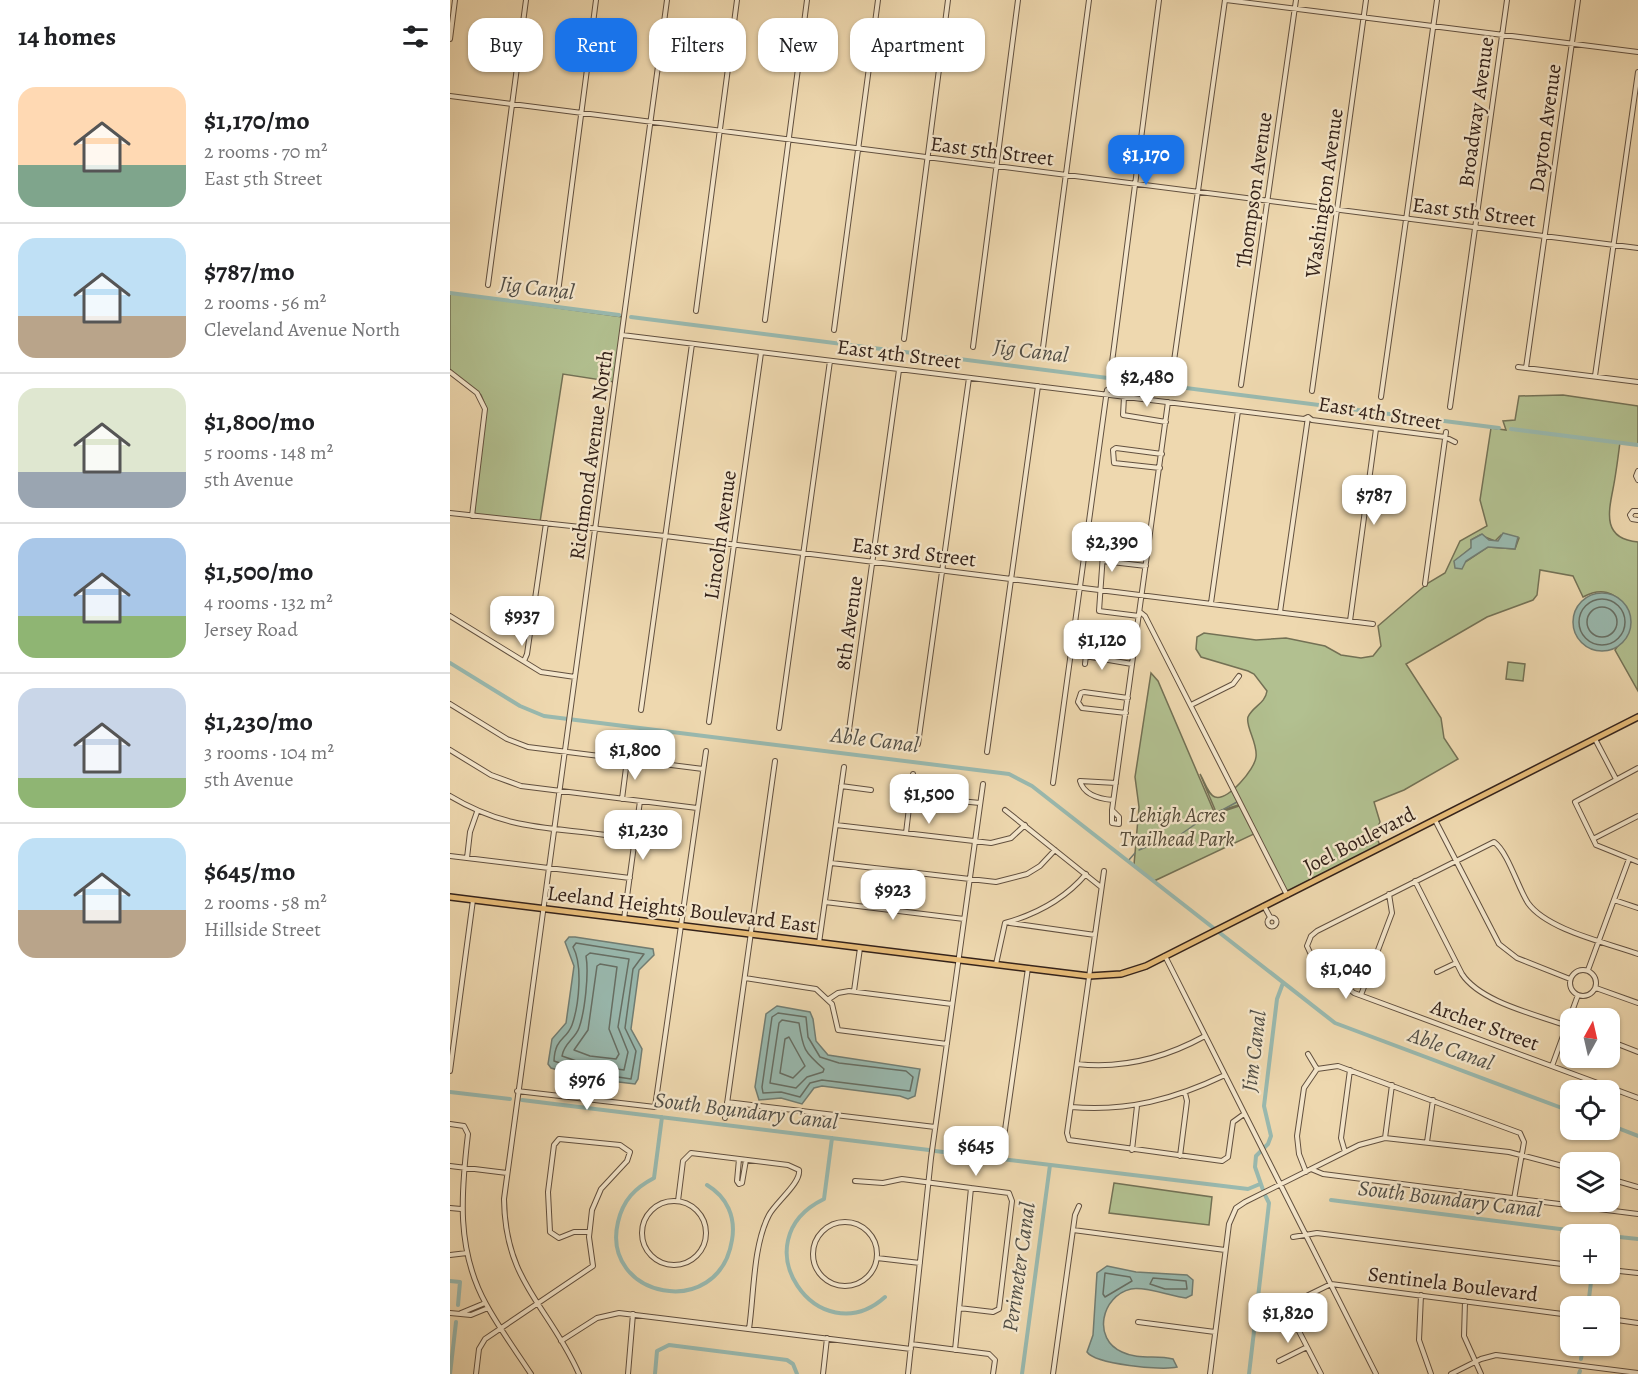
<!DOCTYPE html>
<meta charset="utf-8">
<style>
:root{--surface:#fff;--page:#f6f6f6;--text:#202124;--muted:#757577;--line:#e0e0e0;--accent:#1a73e8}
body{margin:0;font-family:Alegreya,serif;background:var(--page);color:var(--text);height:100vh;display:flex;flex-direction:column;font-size:22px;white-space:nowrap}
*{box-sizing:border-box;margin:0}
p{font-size:20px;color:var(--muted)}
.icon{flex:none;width:33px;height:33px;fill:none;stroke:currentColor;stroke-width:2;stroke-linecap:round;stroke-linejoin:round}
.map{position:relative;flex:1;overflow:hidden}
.drawer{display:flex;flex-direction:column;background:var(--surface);width:450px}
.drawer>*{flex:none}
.guide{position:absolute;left:18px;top:18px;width:570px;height:54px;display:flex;gap:12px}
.needle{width:39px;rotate:8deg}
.buttons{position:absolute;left:1110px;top:1008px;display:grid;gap:12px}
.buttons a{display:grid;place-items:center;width:60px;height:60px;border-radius:12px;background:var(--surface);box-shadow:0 2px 4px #0004;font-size:30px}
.price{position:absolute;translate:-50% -51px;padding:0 14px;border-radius:12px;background:#fff;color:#222;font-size:20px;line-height:39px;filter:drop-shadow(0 2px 3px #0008)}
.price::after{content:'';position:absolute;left:50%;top:36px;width:18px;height:14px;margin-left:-9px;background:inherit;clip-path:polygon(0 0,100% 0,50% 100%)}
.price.active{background:var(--accent);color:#fff}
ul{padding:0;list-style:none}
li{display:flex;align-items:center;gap:18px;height:150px;padding:0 18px}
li+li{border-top:2px solid var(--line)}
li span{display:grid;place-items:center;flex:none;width:168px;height:120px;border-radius:18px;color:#555}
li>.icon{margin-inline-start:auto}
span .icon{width:72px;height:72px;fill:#fffc;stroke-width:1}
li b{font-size:26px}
h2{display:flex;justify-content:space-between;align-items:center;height:72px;padding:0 18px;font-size:26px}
.tag{padding:0 21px;border-radius:18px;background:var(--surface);box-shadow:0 2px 4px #0004;font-size:21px;line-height:54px}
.tag.active{background:var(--accent);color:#fff}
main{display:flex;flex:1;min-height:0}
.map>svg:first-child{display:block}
.green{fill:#b2c090;stroke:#737155;stroke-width:1.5;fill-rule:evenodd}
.water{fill:#99b9af;stroke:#717d73;stroke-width:1.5}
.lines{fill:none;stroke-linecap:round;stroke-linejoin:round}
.shore{stroke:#666e64;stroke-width:1.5}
.stream{stroke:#717d73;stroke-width:1.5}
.canal{stroke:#99b9af;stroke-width:4}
.minor-casing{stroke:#62503f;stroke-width:6}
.major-casing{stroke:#34221a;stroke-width:8}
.minor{stroke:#f4e6cb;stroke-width:4}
.major{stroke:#e7bc78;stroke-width:5}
.labels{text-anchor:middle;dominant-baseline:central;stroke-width:4.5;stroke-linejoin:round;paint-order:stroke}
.street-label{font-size:21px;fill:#34221a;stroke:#f4e6cb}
.park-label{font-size:21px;font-style:italic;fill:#544a38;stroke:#f4e6cb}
.water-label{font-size:22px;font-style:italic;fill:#524f47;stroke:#f4e6cb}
</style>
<main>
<section class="drawer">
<h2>14 homes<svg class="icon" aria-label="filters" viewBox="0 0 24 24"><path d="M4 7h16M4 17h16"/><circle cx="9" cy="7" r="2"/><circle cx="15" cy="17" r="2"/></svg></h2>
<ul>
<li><span style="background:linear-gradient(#ffd9b3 65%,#7fa58c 0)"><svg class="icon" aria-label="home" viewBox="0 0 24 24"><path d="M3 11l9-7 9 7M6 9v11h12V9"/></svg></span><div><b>$1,170/mo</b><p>2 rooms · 70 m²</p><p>East 5th Street</p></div></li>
<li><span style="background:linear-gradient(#bfe0f5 65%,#b9a48a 0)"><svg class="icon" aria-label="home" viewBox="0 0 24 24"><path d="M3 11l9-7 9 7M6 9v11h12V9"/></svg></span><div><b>$787/mo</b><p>2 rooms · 56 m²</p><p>Cleveland Avenue North</p></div></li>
<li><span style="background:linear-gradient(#dfe7d0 70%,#9aa5b1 0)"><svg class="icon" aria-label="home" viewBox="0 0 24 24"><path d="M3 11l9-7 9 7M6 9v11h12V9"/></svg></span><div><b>$1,800/mo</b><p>5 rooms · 148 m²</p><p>5th Avenue</p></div></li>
<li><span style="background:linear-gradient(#a9c7e8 65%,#8fb573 0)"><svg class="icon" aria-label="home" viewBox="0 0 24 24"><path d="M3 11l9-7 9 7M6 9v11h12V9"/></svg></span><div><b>$1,500/mo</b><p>4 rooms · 132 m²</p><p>Jersey Road</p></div></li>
<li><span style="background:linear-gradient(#c9d6e8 75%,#8fb573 0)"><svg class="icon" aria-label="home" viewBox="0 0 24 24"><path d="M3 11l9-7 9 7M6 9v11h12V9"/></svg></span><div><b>$1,230/mo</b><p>3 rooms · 104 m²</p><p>5th Avenue</p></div></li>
<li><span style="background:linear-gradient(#bfe0f5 60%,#b9a48a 0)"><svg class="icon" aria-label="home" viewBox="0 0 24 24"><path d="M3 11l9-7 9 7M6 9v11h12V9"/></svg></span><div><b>$645/mo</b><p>2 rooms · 58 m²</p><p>Hillside Street</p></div></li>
</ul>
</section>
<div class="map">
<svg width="1188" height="1374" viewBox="0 0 1188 1374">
<rect width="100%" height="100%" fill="#eed8af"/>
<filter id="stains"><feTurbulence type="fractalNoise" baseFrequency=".00333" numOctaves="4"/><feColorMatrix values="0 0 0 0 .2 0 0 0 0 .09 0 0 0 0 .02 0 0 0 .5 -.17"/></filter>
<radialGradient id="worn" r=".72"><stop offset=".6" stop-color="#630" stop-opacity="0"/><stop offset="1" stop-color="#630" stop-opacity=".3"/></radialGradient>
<!-- green -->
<path class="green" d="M 0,293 L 173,317 L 164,382 L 113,374 L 90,522 L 24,515 L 36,407 L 31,395 L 0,371 Z
M 1113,395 L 1188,406 L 1188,445 L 1170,442 C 1168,458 1166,474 1163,489 C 1158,514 1153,539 1188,542 L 1188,691 L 1165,650 C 1188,619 1170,577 1133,597 L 1123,576 L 1090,570 L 1087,595 L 1083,600 L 1037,617 L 956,664 L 991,718 L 994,738 L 1008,759 L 954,790 L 924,802 L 930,822 L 925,832 L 930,846 L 838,893 L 792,804 L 766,812 L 750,774 C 754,780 758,795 765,797 C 778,801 805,769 806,757 C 808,743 795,726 798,717 C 803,706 815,704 817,691 L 804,674 L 798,671 L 751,657 L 746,649 L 747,637 L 754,633 L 806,640 L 836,638 L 875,646 L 891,655 L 911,658 L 923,656 L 931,646 L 928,626 L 978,583 L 995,573 L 1010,541 L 1037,526 L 1030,500 L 1041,428 L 1056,430 L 1053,421 L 1065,420 L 1069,396 ZM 1030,535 L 1045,541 L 1051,535 L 1069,538 L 1065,549 L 1038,547 L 1014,563 L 1005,561 L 1022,547 L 1021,540 Z
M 1058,662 L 1075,664 L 1073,681 L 1056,679 Z
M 701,673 L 708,681 L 765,814 L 792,805 L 804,834 L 704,881 L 684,865 L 689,807 L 685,777 Z
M 664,1183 L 762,1197 L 759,1225 L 659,1213 Z"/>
<!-- water -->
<path class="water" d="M 1053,533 L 1068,537 L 1065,549 L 1038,547 L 1016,561 L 1012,569 L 1005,568 L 1004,561 L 1021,548 L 1021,540 L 1032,534 L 1039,540 L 1048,541 Z
M1123 622a29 29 0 1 1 58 0a29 29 0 1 1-58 0Z
M 125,937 L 203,949 L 204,955 L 189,970 L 181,1029 L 192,1049 L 188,1079 L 185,1084 L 135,1078 L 101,1068 L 98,1064 L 102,1039 L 116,1023 L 124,966 L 115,942 L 119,937 Z
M 327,1006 L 360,1012 L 363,1019 L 366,1041 L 378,1055 L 470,1069 L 465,1096 L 458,1099 L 450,1096 L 372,1086 L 364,1088 L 352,1104 L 331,1098 L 309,1100 L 305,1087 L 316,1014 Z
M 657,1266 L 686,1272 L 737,1275 L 743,1280 L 742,1295 L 736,1298 C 721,1296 694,1286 681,1289 C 651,1296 642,1339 672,1352 C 688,1360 706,1355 723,1359 L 727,1367 C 712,1371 645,1364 637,1352 L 643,1335 L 647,1273 Z"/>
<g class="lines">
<!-- shore -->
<path class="shore" d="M1129 622a23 23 0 1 1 46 0a23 23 0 1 1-46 0Z
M1137 622a15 15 0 1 1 30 0a15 15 0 1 1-30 0Z
M 126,943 L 194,954 L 183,969 L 175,1028 L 186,1051 L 181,1079 L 136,1072 L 104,1061 C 105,1037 116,1041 122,1025 C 129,1005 133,965 123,947 Z
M 140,953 L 179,959 L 168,1027 L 178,1052 L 174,1070 L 138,1065 L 112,1056 C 114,1043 125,1039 129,1028 C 135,1011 139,973 136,956 Z
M 150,964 L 167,967 L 159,1029 L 169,1054 L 166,1059 L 140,1056 L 124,1050 L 138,1030 L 147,966 Z
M 328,1013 L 356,1017 L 358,1037 L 370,1057 L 389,1063 L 456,1071 L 463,1077 L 460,1091 L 372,1080 L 360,1083 L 350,1097 L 331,1092 L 313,1093 L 312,1087 L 322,1017 Z
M 332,1020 L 349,1023 C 353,1049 354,1052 374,1069 L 373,1072 L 357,1077 L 346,1088 L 320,1083 L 329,1023 Z
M 339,1037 L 355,1066 L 343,1078 L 330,1073 L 335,1039 Z
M 655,1273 L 680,1277 L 682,1281 L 655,1297 L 653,1294 Z
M 703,1278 L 736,1281 L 737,1289 L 715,1289 L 700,1284 Z"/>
<!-- stream -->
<path class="stream" d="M 750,822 L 787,802
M 717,839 L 724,839 L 747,823
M 689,850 L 711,841
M 678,861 L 685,853"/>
<!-- canal -->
<path class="canal" d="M 0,293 L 169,315
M 181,317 L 1049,428
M 1061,429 L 1188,445
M 0,663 L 70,706 L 94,716 L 559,774 L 582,786 L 885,1023 L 1120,1111
M 0,1092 L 60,1099
M 72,1100 L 479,1150
M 212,1117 L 204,1178 C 185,1188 173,1200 168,1222 C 150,1298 269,1322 282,1240 C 286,1217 277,1197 257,1185
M 1160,1125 L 1188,1136
M 382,1138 L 374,1199 C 288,1241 369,1356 435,1297
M 485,1151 L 798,1189 L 810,1184
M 813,1190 L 805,1167 L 806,1156 L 818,1144 L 821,1136 L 814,1106 L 827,999 L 833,983
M 881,1200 L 1150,1234
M 1160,1236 L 1188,1239
M 0,1281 L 10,1282 L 8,1305
M 1138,1306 L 1142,1274
M 1131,1359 L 1133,1346
M 0,1374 L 6,1322
M 205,1374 L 207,1351 L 219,1345 L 337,1360 L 343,1364 L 347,1374
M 572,1374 L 600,1165
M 799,1374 L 818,1212 L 819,1203 L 815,1195
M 1129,1374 L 1130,1371"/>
<!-- minor casing -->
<g class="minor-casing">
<path id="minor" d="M 776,0 L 1188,52
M 0,39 L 5,0
M 0,96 L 1188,248
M 38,285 L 76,0
M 107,300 L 146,0
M 246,311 L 287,0
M 315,320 L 357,0
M 384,330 L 428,0
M 172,335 L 854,419 L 858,417 L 862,420 L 995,437 L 1005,442
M 454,339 L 498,0
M 523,347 L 568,0
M 592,355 L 639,0
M 1068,367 L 1188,382
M 1076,368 L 1128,0
M 661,370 L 709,0
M 0,372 L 27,393 L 35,409 L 22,516
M 722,375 L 775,0
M 1145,376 L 1188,72
M 791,385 L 846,0
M 862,391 L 916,0
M 674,397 L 673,415 L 716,422
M 931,397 L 987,0
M 1000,407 L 1057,0
M 710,468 L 664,463 L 663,450 L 666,448 L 712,454
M 1188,471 L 1186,476 L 1188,480
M 1188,511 L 1183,511 L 1180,515 L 1182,519 L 1188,520
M 0,513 L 215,536 L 923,624
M 653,554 L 649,611 L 689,616
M 653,561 L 696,566
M 975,584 L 996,432
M 761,603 L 788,411
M 690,612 L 695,616 L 837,895
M 830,612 L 858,417
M 0,616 L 91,672 L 125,677
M 900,621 L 926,429
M 637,645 L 684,649
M 635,656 L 682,664
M 74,661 L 77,654 L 96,523
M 635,664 L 638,637
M 0,704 L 57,739 L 78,747 L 253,769
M 741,705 L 783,684 L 789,676
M 191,710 L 242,344
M 676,713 L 632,708 L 628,702 L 631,693 L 634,692 L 678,698
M 259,722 L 311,353
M 329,728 L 380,361
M 398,737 L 449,370
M 1145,739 L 1166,779
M 468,744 L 519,378
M 0,750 L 41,775 L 71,786 L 247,808
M 537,752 L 588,386
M 1188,768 L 1125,802 L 1146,845 L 1188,862
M 603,783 L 657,390
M 391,786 L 421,790
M 0,796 C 66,836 115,825 185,840
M 172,799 L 177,760
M 500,800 L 530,803
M 663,800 C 650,799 634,795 630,781 L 666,783
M 555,810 L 651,887
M 662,810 L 718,402
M 662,810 L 669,817 L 669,824 L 662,823 Z
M 985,820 L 1049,944 L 1067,958 L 1120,979
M 386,825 L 541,843 L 561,838 L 575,825
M 456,833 L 463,774
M 1143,839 L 1188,816
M 0,856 L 180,878
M 17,858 L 20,832 L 27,812
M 381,863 L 546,882 L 577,874 L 590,866 L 605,850
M 654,871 L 617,1133 L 619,1140 L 772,1161 L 778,1157 L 783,1122 L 794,1114
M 965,881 L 1012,974 C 1031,1003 1089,1015 1120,1027
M 1164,900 L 1188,908
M 375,902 L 514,919
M 814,906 L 820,917
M817.5 922a4.5 4.5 0 1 1 9 0a4.5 4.5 0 1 1-9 0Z
M 174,919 L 190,801
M 560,923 L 645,935
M 369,943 L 394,767
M 1188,954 C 1158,943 1097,930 1078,903 C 1068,888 1058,852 1044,842 L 867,931 L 861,936 L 857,946 L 864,961 L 904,993 L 1188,1098
M 715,956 L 926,1374
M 546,964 L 555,923 C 587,914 614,900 636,874
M1120 983a13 13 0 1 1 26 0a13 13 0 1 1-26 0Z
M 1138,970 L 1179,859
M 987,972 L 1006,963
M 295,978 L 366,989 L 382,1004 L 388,1030 L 497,1044
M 1146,988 L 1188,1003
M 404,991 L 410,948
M 911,995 L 942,913 L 939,894
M 379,999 L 388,993 L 399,991 L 502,1004
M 1160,1041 L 1188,1052
M 858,1054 L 867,1069
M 627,1064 C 672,1069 715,1058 755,1036
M 1102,1066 L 1128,995
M 0,1071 L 23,900
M 67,1091 L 205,1107 L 256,751
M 277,1102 L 485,1127
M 621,1107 C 677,1112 725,1099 775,1075
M 275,1118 L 325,761
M 0,1124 L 14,1126 L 18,1134 C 11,1193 6,1250 36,1304 C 49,1328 66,1351 81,1374
M 935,1138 L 942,1085
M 977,1142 L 983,1100
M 682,1150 L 687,1106
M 552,1151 L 578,968
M 895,1152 L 891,1138 L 900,1070
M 730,1156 L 737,1101 L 735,1093
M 289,1159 L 287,1181 L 289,1184 L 292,1183 L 296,1160
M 0,1166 L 57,1173
M 861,1169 L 873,1174 L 1188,1214
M 856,1172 L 849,1154 L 847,1136 L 854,1088 L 867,1069 L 888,1066 L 1070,1133 L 1074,1142 L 1064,1199
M 1160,1179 L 1188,1187
M 405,1181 L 433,1183 L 452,1179 L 559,1193 L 562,1201 L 549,1309 L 543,1312 L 509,1308
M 228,1201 L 233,1161 L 241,1153 L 338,1165 L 349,1170 C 351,1183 326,1202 319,1215 C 303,1245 304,1295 299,1329
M192 1233a32 32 0 1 1 64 0a32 32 0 1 1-64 0Z
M 0,1208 L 11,1209
M363 1254a32 32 0 1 1 64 0a32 32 0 1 1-64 0Z
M 623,1230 L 775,1250
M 843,1237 L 867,1233 L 1120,1265
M 0,1255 L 17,1253
M 427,1258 L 470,1263
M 1160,1270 L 1188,1273
M 971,1295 L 969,1340 L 981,1374
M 1015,1301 L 1014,1336 L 1031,1374
M 0,1313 L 21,1315 L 38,1308
M 11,1313 L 35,1303
M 1160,1319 L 1188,1323
M 688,1322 L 765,1332
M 111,1341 L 147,1318 L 169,1313 L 461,1349
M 461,1344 L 539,1354 L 545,1360 L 543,1374
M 505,1350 L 521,1188
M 829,1361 L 857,1347
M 26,1374 L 29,1349 L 35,1339 L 143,1266 L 139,1237 L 142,1210 L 151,1189 L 177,1161 L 180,1152 L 170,1145 L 109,1139 L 104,1145 L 98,1192 L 100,1232 L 109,1238 L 124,1232 L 139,1232
M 129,1374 C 99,1306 55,1283 54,1199 L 217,0
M 178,1374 L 183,1314
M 373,1374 L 377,1338
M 458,1374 L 481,1158 L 533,784
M 603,1374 L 625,1215 L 629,1206
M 760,1374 L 779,1224 L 786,1208 L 795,1202 L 909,1145 L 935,1138 L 1059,1152 L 1120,1168
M 871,1374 L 836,1306 L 881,1284 L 1120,1315
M 1001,1374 L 1031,1359 L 1046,1355 L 1188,1373"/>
</g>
<!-- major casing -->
<g class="major-casing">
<path id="major" d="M 0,897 L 639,976 L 671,974 L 696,966 L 1188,717"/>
</g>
<!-- minor -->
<use href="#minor" class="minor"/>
<!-- major -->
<use href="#major" class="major"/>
</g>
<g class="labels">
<!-- street labels -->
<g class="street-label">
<text transform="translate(1026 112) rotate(-82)">Broadway Avenue</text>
<text transform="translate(1095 128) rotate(-82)">Dayton Avenue</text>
<text transform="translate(542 151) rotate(7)">East 5th Street</text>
<text transform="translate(804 190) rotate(-82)">Thompson Avenue</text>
<text transform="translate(874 193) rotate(-82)">Washington Avenue</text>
<text transform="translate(1024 212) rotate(7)">East 5th Street</text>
<text transform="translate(449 354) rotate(7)">East 4th Street</text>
<text transform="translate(930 413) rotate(9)">East 4th Street</text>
<text transform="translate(141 455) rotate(-82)">Richmond Avenue North</text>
<text transform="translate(270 535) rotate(-82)">Lincoln Avenue</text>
<text transform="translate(464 552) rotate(7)">East 3rd Street</text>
<text transform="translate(399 623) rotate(-82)">8th Avenue</text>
<text transform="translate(909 840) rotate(-27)">Joel Boulevard</text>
<text transform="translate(232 909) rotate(7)">Leeland Heights Boulevard East</text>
<text transform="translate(1035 1025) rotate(20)">Archer Street</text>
<text transform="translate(1003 1284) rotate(7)">Sentinela Boulevard</text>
</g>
<!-- park labels -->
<g class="park-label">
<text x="727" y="815">Lehigh Acres<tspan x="727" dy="24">Trailhead Park</tspan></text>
</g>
<!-- water labels -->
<g class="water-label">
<text transform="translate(87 288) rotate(7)">Jig Canal</text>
<text transform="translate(581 351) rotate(7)">Jig Canal</text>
<text transform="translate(425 740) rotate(7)">Able Canal</text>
<text transform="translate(1001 1049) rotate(20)">Able Canal</text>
<text transform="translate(804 1051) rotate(-83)">Jim Canal</text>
<text transform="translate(296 1111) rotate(7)">South Boundary Canal</text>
<text transform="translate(1000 1199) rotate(7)">South Boundary Canal</text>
<text transform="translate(569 1267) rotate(-82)">Perimeter Canal</text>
</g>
</g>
<rect width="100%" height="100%" filter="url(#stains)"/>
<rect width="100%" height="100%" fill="url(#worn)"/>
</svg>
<div class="buttons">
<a><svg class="needle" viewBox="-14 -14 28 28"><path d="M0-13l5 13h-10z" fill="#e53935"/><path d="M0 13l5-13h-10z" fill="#757577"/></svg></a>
<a><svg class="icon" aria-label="locate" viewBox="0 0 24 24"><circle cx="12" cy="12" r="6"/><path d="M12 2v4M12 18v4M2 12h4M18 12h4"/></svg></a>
<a><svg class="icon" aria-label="layers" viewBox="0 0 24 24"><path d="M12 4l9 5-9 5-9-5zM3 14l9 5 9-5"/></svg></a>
<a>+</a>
<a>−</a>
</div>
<b class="price active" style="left:696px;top:186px">$1,170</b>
<b class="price" style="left:697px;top:408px">$2,480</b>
<b class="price" style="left:924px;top:526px">$787</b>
<b class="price" style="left:662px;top:573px">$2,390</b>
<b class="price" style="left:72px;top:647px">$937</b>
<b class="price" style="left:652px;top:671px">$1,120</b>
<b class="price" style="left:185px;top:781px">$1,800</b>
<b class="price" style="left:479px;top:825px">$1,500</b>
<b class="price" style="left:193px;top:861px">$1,230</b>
<b class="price" style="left:443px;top:921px">$923</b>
<b class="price" style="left:896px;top:1000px">$1,040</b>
<b class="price" style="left:137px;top:1111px">$976</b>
<b class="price" style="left:526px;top:1177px">$645</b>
<b class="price" style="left:838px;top:1344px">$1,820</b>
<div class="guide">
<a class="tag">Buy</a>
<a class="tag active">Rent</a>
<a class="tag">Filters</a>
<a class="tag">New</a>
<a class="tag">Apartment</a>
</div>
</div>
</main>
